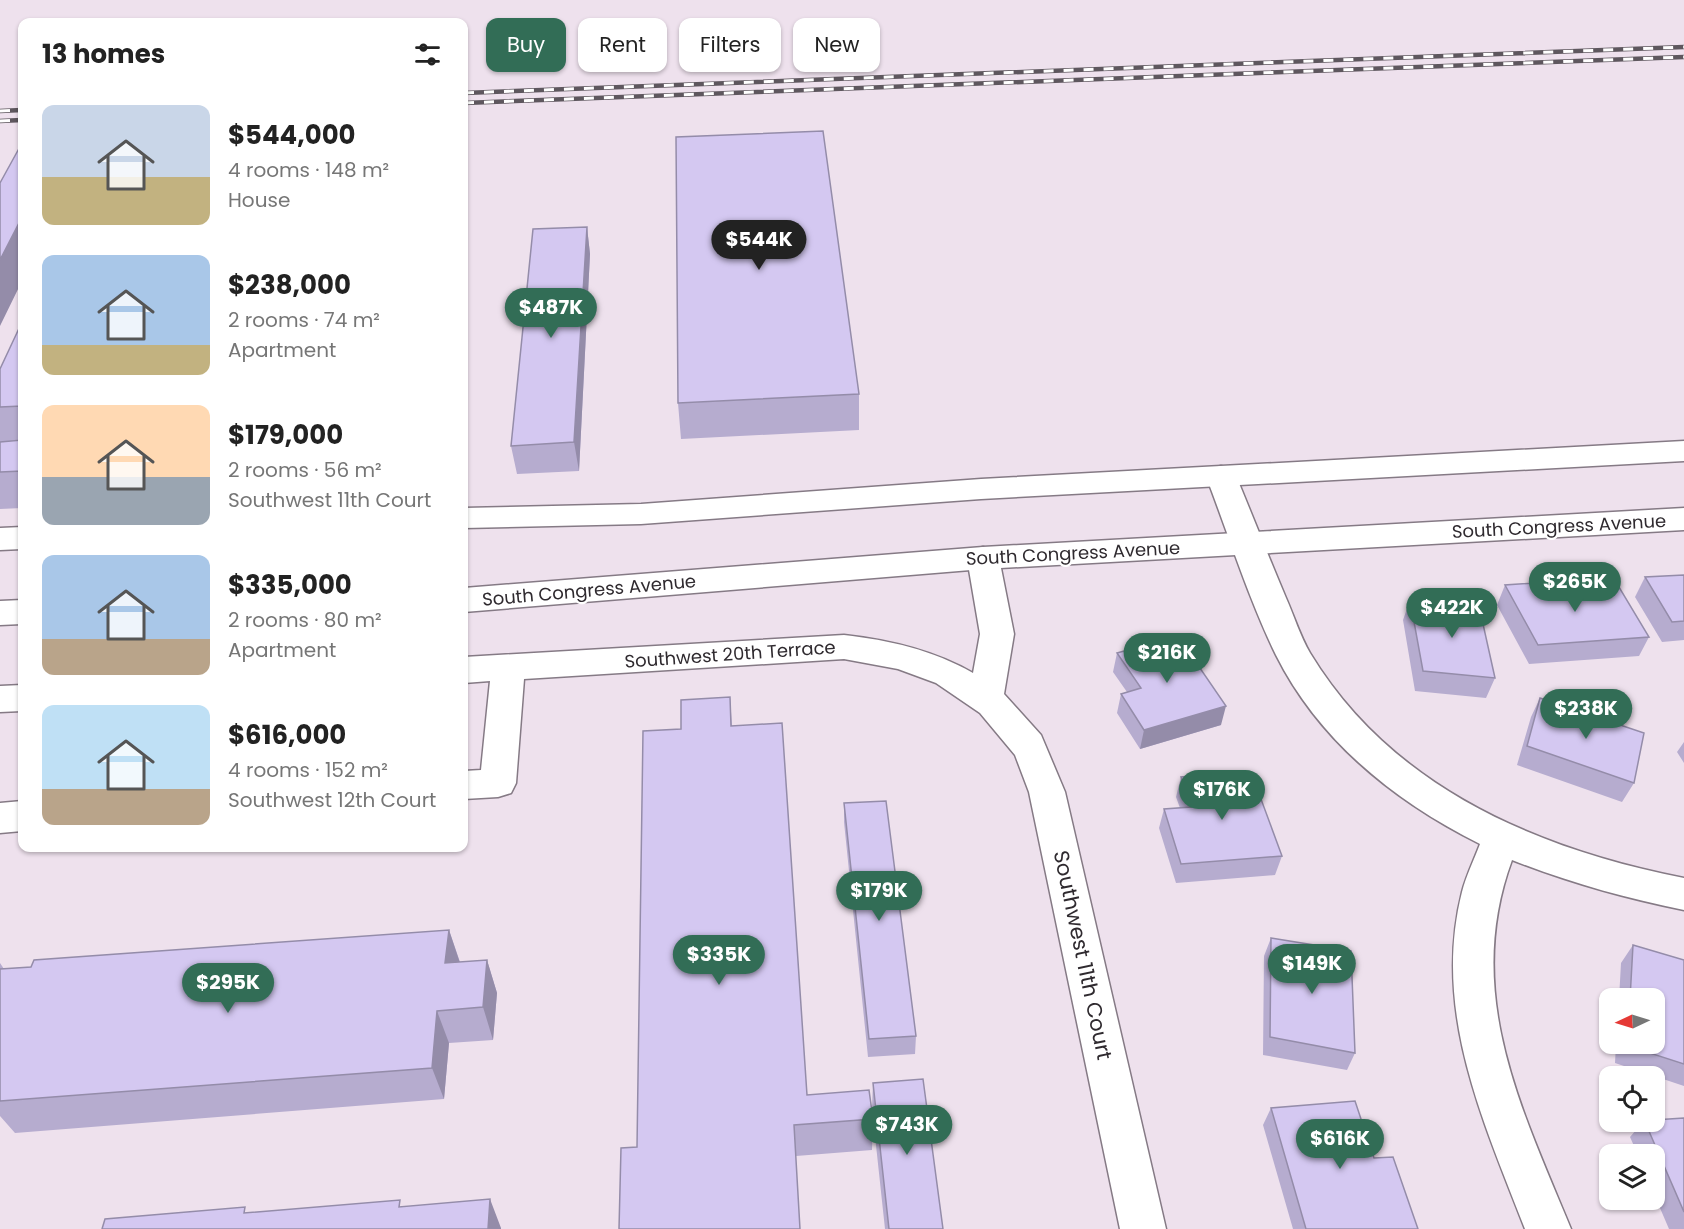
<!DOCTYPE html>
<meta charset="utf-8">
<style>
:root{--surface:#fff;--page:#f6f6f6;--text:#222;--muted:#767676;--accent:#326d56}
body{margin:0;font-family:Poppins,sans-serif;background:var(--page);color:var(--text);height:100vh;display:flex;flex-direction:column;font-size:22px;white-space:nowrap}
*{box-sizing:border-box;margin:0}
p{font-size:20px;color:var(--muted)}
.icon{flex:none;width:33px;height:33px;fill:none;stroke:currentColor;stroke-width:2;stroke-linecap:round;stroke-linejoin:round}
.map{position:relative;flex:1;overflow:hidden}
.details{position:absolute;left:18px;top:18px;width:450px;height:834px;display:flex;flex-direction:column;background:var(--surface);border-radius:12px;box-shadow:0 2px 4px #0004}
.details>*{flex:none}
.hud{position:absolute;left:486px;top:18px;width:570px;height:54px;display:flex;gap:12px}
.needle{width:39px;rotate:266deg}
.tools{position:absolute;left:1599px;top:988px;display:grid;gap:12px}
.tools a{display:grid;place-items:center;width:66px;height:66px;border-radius:12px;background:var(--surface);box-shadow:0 2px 4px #0004;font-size:30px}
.price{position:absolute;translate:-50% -51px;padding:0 14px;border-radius:21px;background:var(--accent);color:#fff;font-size:20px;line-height:39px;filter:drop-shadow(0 2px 3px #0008)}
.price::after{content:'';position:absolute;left:50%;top:36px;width:18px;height:14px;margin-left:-9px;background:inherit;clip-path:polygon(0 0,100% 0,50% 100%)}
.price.on{background:#222;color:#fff}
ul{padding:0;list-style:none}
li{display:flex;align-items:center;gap:18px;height:150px;padding:0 24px}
li span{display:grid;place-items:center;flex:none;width:168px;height:120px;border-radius:12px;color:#555}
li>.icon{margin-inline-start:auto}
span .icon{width:72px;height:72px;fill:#fffc;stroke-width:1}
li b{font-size:26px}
h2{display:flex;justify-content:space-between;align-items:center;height:72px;padding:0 24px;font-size:26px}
.chip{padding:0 21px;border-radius:12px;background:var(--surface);box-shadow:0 2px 4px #0004;font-size:21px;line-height:54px}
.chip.on{background:var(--accent);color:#fff}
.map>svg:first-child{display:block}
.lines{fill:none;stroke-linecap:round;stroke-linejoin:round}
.minor-casing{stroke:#857a85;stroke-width:3}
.major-casing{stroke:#857a85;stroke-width:3}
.minor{fill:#fff;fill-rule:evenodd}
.major{fill:#fff;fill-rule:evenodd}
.rail-casing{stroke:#5e575e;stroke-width:4.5}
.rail{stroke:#fff;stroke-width:3;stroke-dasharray:10;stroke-linecap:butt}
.wall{fill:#b6accf}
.shaded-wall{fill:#948ca9}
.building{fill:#d4c8f1;stroke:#948ca9;stroke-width:1.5}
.labels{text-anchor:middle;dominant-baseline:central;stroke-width:4.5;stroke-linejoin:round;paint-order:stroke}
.street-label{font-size:18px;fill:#2f2a2f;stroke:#fff}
.near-street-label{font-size:21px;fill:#2f2a2f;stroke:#fff}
</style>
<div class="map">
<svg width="1684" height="1229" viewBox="0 0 1684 1229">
<rect width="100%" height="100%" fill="#eee1ed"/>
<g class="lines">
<!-- minor casing -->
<g class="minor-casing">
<path id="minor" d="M 1221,466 L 1232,469 L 1236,476 C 1253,517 1269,558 1286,598 C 1294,616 1300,636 1310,653 C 1391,787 1536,849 1684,878 L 1684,910 C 1624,898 1568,882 1512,860 C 1463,992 1521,1108 1571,1229 L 1525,1229 C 1483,1120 1432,1011 1462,892 C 1466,876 1474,860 1480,844 C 1396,802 1319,741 1276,655 C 1249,600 1228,533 1206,476 L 1210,469 Z
M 983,547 L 994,550 L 999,558 L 1014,634 L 1004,694 L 1041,735 L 1065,792 L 1166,1229 L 1120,1229 L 1029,792 L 1015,755 L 980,713 L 936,683 L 898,669 L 844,659 L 524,679 L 516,783 L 511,793 L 498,797 L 464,799 L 464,771 L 481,770 L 490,681 L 464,683 L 464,657 L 844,635 C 889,640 933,650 973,673 L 980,634 L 967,558 L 972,550 Z
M 22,685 L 22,711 L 0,712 L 0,686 Z
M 22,801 L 22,831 L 0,833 L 0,803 Z"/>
</g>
<!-- major casing -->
<g class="major-casing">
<path id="major" d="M 1684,441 L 1684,461 L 981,499 L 641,524 L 464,528 L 464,508 L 641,504 L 981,479 Z
M 1684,508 L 1684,530 L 983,569 L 464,612 L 464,588 L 983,547 Z
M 22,527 L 22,549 L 0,550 L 0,528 Z
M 22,600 L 22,624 L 0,625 L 0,601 Z"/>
</g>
<!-- minor -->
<use href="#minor" class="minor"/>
<!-- major -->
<use href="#major" class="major"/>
<!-- rail casing -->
<g class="rail-casing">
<path id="rail" d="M 464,93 L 1684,47
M 464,103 L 1684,57
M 0,111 L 22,110
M 0,121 L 22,120"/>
</g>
<!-- rail -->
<use href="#rail" class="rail"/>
</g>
<!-- wall -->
<path class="wall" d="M 587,227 L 590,254 L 579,471 L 517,474 L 511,446 Z
M 22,322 L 22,508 L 0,509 L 0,369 Z
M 859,394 L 859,430 L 681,439 L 678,403 Z
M 1684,575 L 1684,640 L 1662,642 L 1635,597 L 1645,577 Z
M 1505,585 L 1649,637 L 1639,656 L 1529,664 L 1497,605 Z
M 1410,600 L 1495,678 L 1486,698 L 1415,691 L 1403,620 Z
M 1117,653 L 1221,725 L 1140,749 L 1117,713 L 1121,694 L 1127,692 L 1113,672 Z
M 730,697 L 732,726 L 807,1095 L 873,1119 L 872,1150 L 796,1156 L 637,1147 Z
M 1540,698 L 1634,783 L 1622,802 L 1517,765 L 1531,717 Z
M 1684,742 L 1684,763 L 1677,752 Z
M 1181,777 L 1282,856 L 1275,875 L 1176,883 L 1159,828 L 1164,809 L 1180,808 L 1176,797 Z
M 844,803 L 916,1036 L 915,1054 L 868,1057 L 844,822 Z
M 449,930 L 460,962 L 487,960 L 497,993 L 493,1040 L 449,1043 L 444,1099 L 15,1133 L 0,1116 L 0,963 L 4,969 Z
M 1271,938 L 1355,1053 L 1347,1070 L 1263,1055 L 1264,956 Z
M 1633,945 L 1684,960 L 1684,1086 L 1615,1063 L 1616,1044 L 1654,1044 L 1654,999 L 1619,999 L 1621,963 Z
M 873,1083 L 943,1229 L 885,1229 L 872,1108 Z
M 1271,1108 L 1374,1158 L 1418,1229 L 1293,1229 L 1263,1125 Z
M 1684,1118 L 1684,1229 L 1669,1229 L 1654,1194 L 1654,1155 L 1638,1155 L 1630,1137 L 1643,1122 L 1654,1122 Z"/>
<!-- shaded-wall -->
<path class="shaded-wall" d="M 22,217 L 22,281 L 0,326 L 0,260 Z
M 587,227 L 590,254 L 579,471 L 574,442 Z
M 1226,706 L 1221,725 L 1140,749 L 1144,730 Z
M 449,930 L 460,963 L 445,963 Z
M 487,960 L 497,993 L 493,1040 L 483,1007 Z
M 437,1011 L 449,1043 L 444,1099 L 432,1068 Z
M 490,1199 L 501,1228 L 501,1229 L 488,1229 Z"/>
<!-- building -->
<path class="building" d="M 823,131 L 859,394 L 678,403 L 676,137 Z
M 22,143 L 22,217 L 0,260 L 0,183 Z
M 587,227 L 574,442 L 511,446 L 533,229 Z
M 22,322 L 22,406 L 0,407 L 0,369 Z
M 22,440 L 22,471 L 0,472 L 0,442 Z
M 1684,575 L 1684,621 L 1672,622 L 1645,577 Z
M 1566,581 L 1572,591 L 1619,587 L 1649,637 L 1538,645 L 1505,585 Z
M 1410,600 L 1479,606 L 1495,678 L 1423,671 Z
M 1178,636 L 1226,706 L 1144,730 L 1121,694 L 1141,688 L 1117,653 Z
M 730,697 L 731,726 L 782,723 L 807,1095 L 869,1090 L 873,1119 L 794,1125 L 800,1229 L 619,1229 L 621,1148 L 637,1147 L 643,731 L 681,729 L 681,700 Z
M 1540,698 L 1644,733 L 1634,783 L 1527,746 Z
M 1251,772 L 1282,856 L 1181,864 L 1164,809 L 1191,807 L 1181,777 Z
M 886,801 L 916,1036 L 869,1039 L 844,803 Z
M 449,930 L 445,963 L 487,960 L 483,1007 L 437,1011 L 432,1068 L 0,1101 L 0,969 L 31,967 L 34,960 Z
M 1271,938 L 1351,951 L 1355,1053 L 1270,1037 Z
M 1633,945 L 1684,960 L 1684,1064 L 1628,1046 L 1628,1044 L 1654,1044 L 1654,999 L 1630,999 Z
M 923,1079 L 943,1229 L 889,1229 L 873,1083 Z
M 1355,1101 L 1374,1158 L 1393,1157 L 1418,1229 L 1306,1229 L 1271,1108 Z
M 1684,1118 L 1684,1212 L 1645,1122 L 1654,1122 L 1654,1120 Z
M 490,1199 L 488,1229 L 102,1229 L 105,1219 L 245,1207 L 244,1213 L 400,1200 L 399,1207 Z"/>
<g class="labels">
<!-- street labels -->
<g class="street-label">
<text transform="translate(1559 526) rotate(-3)">South Congress Avenue</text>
<text transform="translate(1073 553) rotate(-3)">South Congress Avenue</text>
<text transform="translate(589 590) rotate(-5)">South Congress Avenue</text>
<text transform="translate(730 654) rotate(-4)">Southwest 20th Terrace</text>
</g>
<!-- near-street labels -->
<g class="near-street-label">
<text transform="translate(1083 955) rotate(78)">Southwest 11th Court</text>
</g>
</g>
</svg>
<div class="tools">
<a><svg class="needle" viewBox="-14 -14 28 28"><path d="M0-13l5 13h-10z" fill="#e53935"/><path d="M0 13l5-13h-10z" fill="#767676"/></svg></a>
<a><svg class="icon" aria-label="locate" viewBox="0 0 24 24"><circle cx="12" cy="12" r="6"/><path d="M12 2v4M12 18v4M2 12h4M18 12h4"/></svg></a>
<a><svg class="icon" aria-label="layers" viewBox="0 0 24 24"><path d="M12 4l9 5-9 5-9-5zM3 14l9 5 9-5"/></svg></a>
</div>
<b class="price on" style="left:759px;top:271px">$544K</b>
<b class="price" style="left:551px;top:339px">$487K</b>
<b class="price" style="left:1575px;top:613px">$265K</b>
<b class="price" style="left:1452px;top:639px">$422K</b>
<b class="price" style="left:1167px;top:684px">$216K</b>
<b class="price" style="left:1586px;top:740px">$238K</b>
<b class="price" style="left:1222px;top:821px">$176K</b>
<b class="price" style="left:879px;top:922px">$179K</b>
<b class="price" style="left:719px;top:986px">$335K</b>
<b class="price" style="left:1312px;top:995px">$149K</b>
<b class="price" style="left:228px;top:1014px">$295K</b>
<b class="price" style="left:907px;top:1156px">$743K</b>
<b class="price" style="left:1340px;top:1170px">$616K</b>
<div class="hud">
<a class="chip on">Buy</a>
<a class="chip">Rent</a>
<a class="chip">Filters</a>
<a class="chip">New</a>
</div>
<section class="details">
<h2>13 homes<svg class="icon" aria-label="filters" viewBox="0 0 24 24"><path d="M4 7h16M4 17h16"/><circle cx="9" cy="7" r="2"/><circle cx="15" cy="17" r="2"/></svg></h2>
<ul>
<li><span style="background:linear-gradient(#c9d6e8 60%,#c2b280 0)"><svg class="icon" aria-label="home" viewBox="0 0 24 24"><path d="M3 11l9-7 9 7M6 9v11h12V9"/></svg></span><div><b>$544,000</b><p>4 rooms · 148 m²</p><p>House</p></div></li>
<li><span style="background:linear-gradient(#a9c7e8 75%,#c2b280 0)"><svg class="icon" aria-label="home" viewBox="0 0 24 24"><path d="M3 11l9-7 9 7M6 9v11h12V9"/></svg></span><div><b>$238,000</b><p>2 rooms · 74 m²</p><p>Apartment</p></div></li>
<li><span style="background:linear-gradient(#ffd9b3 60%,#9aa5b1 0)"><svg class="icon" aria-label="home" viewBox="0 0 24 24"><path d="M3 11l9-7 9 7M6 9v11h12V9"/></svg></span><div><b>$179,000</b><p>2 rooms · 56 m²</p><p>Southwest 11th Court</p></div></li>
<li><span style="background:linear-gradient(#a9c7e8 70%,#b9a48a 0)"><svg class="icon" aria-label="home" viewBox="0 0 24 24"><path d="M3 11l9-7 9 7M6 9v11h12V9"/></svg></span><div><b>$335,000</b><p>2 rooms · 80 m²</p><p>Apartment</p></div></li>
<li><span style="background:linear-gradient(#bfe0f5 70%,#b9a48a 0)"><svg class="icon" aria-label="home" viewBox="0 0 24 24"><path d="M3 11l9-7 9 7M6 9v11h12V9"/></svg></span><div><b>$616,000</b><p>4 rooms · 152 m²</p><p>Southwest 12th Court</p></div></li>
</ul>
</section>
</div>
